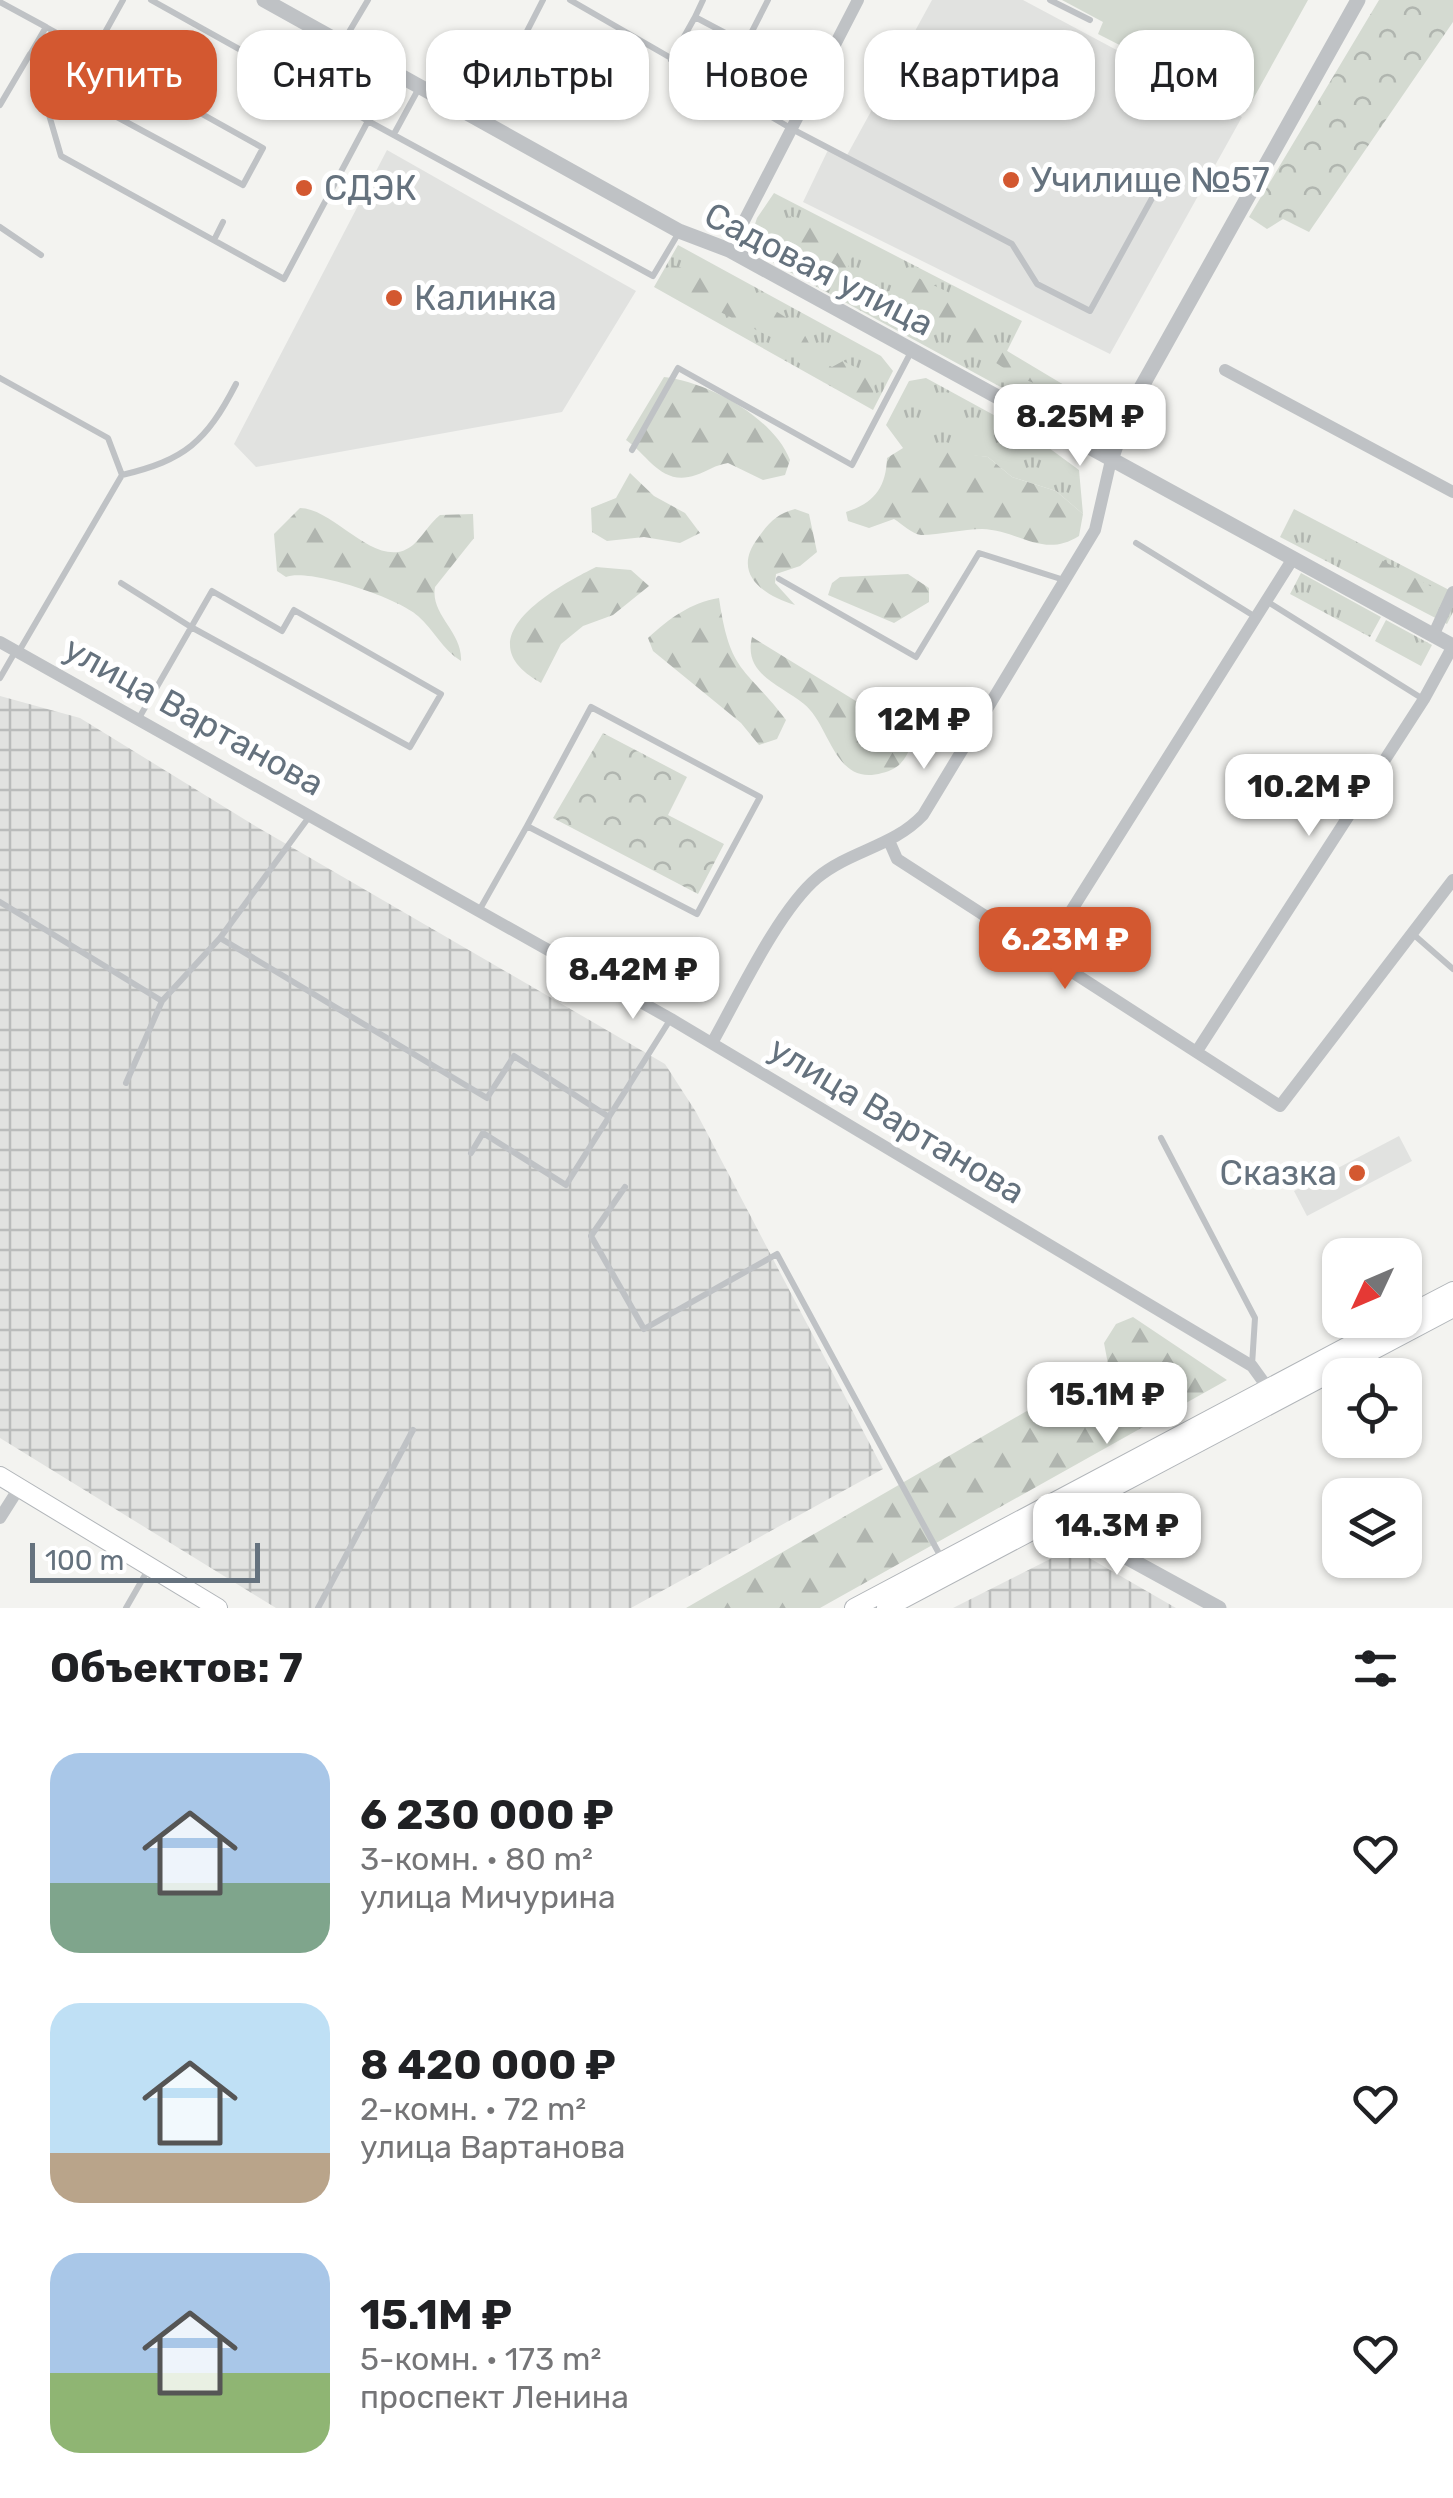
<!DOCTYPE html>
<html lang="ru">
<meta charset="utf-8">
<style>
:root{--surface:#fff;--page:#f2f2f2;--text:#202124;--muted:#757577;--accent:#d35830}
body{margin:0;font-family:Rubik,sans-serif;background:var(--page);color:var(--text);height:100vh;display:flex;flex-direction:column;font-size:38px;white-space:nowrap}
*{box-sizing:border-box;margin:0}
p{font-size:32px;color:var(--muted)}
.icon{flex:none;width:55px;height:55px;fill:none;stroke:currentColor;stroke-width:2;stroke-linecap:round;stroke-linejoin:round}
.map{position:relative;height:1608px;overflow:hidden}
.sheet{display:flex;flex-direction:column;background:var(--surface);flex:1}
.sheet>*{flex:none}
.guide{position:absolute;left:30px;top:30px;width:1395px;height:90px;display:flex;gap:20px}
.needle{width:65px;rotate:226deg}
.fabs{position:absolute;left:1322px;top:1238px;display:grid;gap:20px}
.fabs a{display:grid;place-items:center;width:100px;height:100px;border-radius:20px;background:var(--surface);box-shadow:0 2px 8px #0004;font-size:50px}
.scale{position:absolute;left:30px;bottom:25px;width:230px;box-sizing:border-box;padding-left:10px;border:5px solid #65727e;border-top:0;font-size:28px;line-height:35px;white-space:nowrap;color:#65727e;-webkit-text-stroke:8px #fff;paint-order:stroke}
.price{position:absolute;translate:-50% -85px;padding:0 22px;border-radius:20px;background:#fff;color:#222;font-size:32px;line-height:65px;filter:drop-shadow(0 2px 5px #0008)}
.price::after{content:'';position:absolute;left:50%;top:60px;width:30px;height:22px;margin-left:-15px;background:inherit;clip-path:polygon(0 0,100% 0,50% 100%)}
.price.selected{background:var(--accent);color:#fff}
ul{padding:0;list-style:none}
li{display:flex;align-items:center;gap:30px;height:250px;padding:0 50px}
li span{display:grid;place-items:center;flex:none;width:280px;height:200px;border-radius:30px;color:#555}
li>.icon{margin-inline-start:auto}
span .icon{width:120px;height:120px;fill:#fffc;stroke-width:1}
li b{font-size:42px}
h2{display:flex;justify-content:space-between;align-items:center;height:120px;padding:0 50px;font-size:42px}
.tag{padding:0 35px;border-radius:30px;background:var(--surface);box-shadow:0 2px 8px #0004;font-size:35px;line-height:90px}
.tag.selected{background:var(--accent);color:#fff}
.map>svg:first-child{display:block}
.built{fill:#e1e2e0}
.industrial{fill:url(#industrial-grid)}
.grass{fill:url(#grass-tufts)}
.forest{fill:url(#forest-firs)}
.park{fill:url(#park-crowns)}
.pitch{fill:#d4dad1}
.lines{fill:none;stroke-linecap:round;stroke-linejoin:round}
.secondary-casing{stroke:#b1b5b9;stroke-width:20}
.service{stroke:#bfc2c5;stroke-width:6}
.minor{stroke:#bfc2c5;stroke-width:12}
.tertiary{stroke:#bfc2c5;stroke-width:15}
.secondary{stroke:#fff;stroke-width:18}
.poi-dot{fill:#d35830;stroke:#fff;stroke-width:4}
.labels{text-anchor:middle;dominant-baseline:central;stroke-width:10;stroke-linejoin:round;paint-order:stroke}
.poi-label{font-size:35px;fill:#65727e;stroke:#fff;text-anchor:start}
.street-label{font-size:35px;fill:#65727e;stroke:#fff}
</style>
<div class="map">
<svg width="1453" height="1608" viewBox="0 0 1453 1608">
<defs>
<pattern id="industrial-grid" width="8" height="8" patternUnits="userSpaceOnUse" patternTransform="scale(2.5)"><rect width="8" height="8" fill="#e1e2e0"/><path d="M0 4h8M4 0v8" fill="none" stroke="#babcbb"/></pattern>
<pattern id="grass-tufts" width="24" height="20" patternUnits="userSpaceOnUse" patternTransform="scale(2.5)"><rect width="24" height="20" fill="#d4dad1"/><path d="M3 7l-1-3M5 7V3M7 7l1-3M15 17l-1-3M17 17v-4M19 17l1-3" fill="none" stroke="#b0b5af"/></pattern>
<pattern id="forest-firs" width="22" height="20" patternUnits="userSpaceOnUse" patternTransform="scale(2.5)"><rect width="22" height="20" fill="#d4dad1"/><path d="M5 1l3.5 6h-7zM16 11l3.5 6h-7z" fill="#b0b5af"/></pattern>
<pattern id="park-crowns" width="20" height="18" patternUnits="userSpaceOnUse" patternTransform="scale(2.5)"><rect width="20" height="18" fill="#d4dad1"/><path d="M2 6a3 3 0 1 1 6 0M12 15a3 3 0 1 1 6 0" fill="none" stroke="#b0b5af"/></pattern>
</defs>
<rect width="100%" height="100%" fill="#f3f3f0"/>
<!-- built -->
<path class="built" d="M 932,0 L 1023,0 L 1242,117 L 1110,354 L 803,202 L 828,150 L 846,157 Z
M 387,150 L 636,291 L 562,412 L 256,467 L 234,444 Z
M 1399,1136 L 1412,1161 L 1307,1216 L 1294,1191 Z"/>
<!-- industrial -->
<path class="industrial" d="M 0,696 L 80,718 L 252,824 L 665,1064 L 696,1112 L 883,1469 L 631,1608 L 276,1608 L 0,1438 Z
M 1072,1548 L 1176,1608 L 953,1608 Z"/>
<!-- grass -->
<path class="grass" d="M 774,193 L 1022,321 L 1006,353 L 1110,411 L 1096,425 L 1080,425 L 1052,415 L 775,264 L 750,239 L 757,218 Z
M 678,245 L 881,356 L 893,371 L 873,410 L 654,287 Z
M 926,378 L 1034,437 L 1079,470 L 1083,514 L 1056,491 L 1012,477 L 988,457 L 903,448 L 886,425 L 909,381 Z
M 1294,509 L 1453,592 L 1453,612 L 1447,624 L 1280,537 Z
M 1301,573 L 1381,617 L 1370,637 L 1290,594 Z
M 1386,620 L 1432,645 L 1421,666 L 1375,641 Z"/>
<!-- forest -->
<path class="forest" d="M 791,216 C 813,229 837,232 855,251 L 848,266 C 859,282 870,294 890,291 L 897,275 L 910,274 L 992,313 L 989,334 L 994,343 L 1064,385 L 1049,389 L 1016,376 L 938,325 L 904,314 L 788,253 L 775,240 L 772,225 Z
M 672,265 C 700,271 777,307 798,327 C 814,342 806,355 832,367 L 843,361 L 867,373 L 875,384 L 872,398 L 834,388 L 795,360 L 793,348 L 684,294 L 672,279 Z
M 664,377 C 708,382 773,417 790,460 L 785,475 L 763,480 L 728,463 C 715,465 708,471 696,475 C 662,487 649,456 626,440 Z
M 918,447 L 988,457 L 1012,477 L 1056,491 L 1083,514 L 1079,536 C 1043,559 1019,530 982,529 C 963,529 940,535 921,535 C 912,534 902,524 894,519 L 869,528 L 848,521 L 846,512 C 874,503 886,488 887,458 L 903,448 Z
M 630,473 L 654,496 L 685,513 L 700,533 L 680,543 L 644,537 L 607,541 L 592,532 L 591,508 L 616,498 Z
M 300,508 C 335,508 378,574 413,545 C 423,536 429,524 440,515 L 473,514 L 474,538 L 435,587 C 430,615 463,632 461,661 C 442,649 434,630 418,616 C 398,598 310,568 286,577 L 277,571 L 274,534 Z
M 795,509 L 809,514 L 817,552 L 800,566 L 776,574 L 775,583 L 795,605 C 760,594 732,572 758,538 C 769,522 777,514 795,509 Z
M 1338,537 L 1451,597 L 1444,611 L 1424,606 L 1418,596 L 1396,590 L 1366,563 L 1354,566 L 1329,544 Z
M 596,567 L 631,570 L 649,586 L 613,615 L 583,626 L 561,644 L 541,683 C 462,639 554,588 596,567 Z
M 908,574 L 929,588 L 929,602 L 894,623 L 828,595 L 832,583 L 840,577 Z
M 719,598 C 730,674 744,665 786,720 L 777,739 L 759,745 L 741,723 L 653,651 L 648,638 C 670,618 690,603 719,598 Z
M 752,637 L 903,730 L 912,742 C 907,758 900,769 882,773 C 834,787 831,726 804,704 C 780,684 743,675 752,637 Z
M 1133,1317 L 1227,1380 L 820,1608 L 686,1608 L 1108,1364 L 1104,1343 L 1116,1324 Z"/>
<!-- park -->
<path class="park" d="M 1379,0 L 1453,0 L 1453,22 L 1309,232 L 1283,219 L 1267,229 L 1249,217 Z
M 603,733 L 687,777 L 668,815 L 724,844 L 698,894 L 553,818 Z"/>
<!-- pitch -->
<path class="pitch" d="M 1062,0 L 1308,0 L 1247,110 L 1098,34 L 1103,22 Z"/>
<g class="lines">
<!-- secondary casing -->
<g class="secondary-casing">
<path id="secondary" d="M 1405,1316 L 1453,1291
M 0,1476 L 218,1608
M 854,1608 L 1397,1320
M 886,1608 L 1453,1308"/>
</g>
<!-- service -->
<path class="service" d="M 570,0 L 723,88
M 703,0 L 695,17 L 746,44
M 768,0 L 723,88 L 792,129 L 1012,244 L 1037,284 L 1090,311 L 1156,191
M 1050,0 L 1090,20
M 0,2 L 46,27 L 31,53 L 61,156 L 284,279 L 368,121 L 151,0
M 343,42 L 368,0
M 93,54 L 123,0
M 671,60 L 695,17
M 0,105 L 30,54
M 46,106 L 91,103 L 243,185 L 263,148 L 46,27
M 482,119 L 543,0
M 368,121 L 653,276 L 678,234
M 394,134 L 419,88
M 0,227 L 41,255
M 214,240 L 223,222
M 0,378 L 108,438 L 122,475 L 18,653
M 632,450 L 678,368 L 852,465 L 911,352
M 122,475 C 185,460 206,442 236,384
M 1136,543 L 1254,616
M 779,579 L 916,657 L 979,553 L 1064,580
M 121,583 L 191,627 L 410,747 L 441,694 L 294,610 L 282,631 L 212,591 L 139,718
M 1268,602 L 1423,699
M 0,678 L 15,652
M 309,817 L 220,938 L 487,1098 L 514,1056 L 609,1117
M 0,902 L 162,1001 L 220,938
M 480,909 L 527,826 L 697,914 L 760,797 L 591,707 L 527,826
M 1413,934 L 1453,969
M 126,1083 L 162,1001
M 1161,1138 L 1255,1318 L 1252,1365
M 471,1153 L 483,1133 L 566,1185 L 670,1020
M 625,1187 L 591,1236 L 644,1329 L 777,1254 L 942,1559
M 126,1608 L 149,1568
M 318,1608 L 413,1430"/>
<!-- minor -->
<path class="minor" d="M 729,250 L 858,0
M 1225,370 L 1453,492
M 1433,636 L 1453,592
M 0,642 L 671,1019 L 1252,1366 L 1273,1395
M 890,843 L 897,859 L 1280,1106 L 1453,880
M 1044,954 L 1292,560
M 712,1043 C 738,997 778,911 817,878 C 851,850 893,847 923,815 L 1095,530 L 1111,460
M 1197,1051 L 1424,699 L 1453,646
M 0,1518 L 19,1488"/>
<!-- tertiary -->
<path class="tertiary" d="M 264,0 L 679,231 L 729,250 L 1453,646
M 1111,460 L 1127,413 L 1358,0
M 1066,1500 L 1093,1539 L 1219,1608"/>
<!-- secondary -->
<use href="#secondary" class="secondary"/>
</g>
<!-- markers -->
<g class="poi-dot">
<circle cx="1011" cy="180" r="10"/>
<circle cx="304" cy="188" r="10"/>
<circle cx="394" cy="298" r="10"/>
<circle cx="1357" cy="1173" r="10"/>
</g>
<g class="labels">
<!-- poi labels -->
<g class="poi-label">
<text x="1031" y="180">Училище №57</text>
<text x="324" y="188">СДЭК</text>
<text x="414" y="298">Калинка</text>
<text x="1337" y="1173" text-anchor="end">Сказка</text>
</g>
<!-- street labels -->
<g class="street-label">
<text transform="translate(819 269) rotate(27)">Садовая улица</text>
<text transform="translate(194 716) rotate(29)">улица Вартанова</text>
<text transform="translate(897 1120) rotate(31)">улица Вартанова</text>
</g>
</g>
</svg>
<div class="fabs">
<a><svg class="needle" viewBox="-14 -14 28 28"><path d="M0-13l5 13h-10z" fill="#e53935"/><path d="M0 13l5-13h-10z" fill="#757577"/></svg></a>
<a><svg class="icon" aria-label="locate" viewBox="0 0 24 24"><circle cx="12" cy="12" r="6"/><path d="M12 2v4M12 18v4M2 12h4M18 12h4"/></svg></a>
<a><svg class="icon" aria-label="layers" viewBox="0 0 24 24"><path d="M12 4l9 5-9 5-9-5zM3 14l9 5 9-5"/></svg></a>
</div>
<div class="scale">100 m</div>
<b class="price" style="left:1080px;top:469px">8.25M ₽</b>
<b class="price" style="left:924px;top:772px">12M ₽</b>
<b class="price" style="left:1309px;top:839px">10.2M ₽</b>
<b class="price selected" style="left:1065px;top:992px">6.23M ₽</b>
<b class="price" style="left:633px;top:1022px">8.42M ₽</b>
<b class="price" style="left:1107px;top:1447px">15.1M ₽</b>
<b class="price" style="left:1117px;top:1578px">14.3M ₽</b>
<div class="guide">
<a class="tag selected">Купить</a>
<a class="tag">Снять</a>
<a class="tag">Фильтры</a>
<a class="tag">Новое</a>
<a class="tag">Квартира</a>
<a class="tag">Дом</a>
</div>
</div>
<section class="sheet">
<h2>Объектов: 7<svg class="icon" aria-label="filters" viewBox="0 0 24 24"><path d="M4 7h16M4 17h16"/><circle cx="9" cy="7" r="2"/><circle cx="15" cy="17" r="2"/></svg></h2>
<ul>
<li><span style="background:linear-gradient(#a9c7e8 65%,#7fa58c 0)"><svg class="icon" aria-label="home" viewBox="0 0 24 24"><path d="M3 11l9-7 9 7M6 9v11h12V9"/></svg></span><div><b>6 230 000 ₽</b><p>3-комн. · 80 m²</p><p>улица Мичурина</p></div><svg class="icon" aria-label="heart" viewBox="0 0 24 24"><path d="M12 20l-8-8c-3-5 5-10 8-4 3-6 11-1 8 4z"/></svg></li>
<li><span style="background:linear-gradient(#bfe0f5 75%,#b9a48a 0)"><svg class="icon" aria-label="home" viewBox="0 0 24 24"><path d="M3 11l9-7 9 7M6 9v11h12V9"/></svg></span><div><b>8 420 000 ₽</b><p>2-комн. · 72 m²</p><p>улица Вартанова</p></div><svg class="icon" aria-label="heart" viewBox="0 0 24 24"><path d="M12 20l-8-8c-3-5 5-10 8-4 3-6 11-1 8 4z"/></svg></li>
<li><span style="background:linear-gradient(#a9c7e8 60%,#8fb573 0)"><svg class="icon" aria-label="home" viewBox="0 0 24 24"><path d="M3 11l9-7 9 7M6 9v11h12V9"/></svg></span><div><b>15.1M ₽</b><p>5-комн. · 173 m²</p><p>проспект Ленина</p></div><svg class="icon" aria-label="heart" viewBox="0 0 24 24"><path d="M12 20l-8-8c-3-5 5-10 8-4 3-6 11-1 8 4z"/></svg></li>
</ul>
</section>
